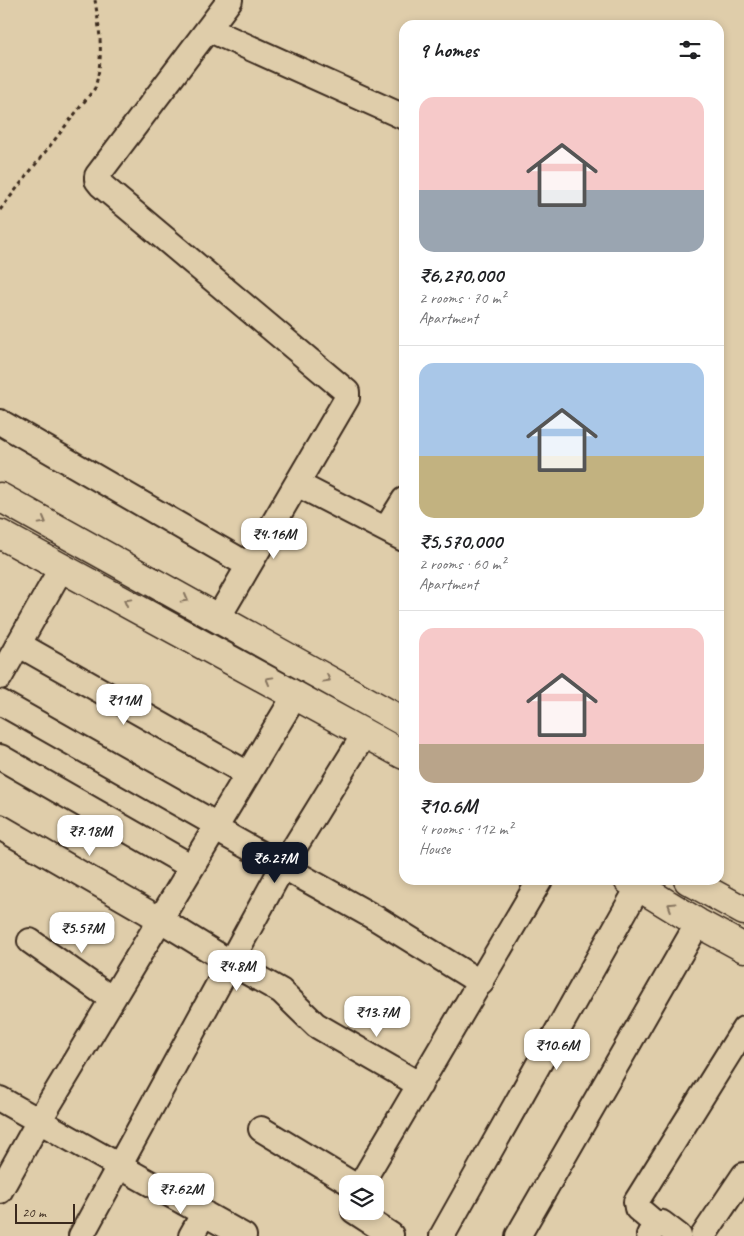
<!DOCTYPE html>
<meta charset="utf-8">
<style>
:root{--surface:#fff;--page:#f6f6f6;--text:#202124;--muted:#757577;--line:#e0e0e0;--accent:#111827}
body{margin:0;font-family:Caveat,sans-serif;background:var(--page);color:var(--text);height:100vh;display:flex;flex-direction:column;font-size:19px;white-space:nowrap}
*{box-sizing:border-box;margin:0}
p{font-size:16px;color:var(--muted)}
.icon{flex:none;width:28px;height:28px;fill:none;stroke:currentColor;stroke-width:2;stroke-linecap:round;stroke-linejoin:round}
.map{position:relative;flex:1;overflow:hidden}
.drawer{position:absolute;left:399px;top:20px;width:325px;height:865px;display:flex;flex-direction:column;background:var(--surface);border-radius:15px;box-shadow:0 2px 8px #0003}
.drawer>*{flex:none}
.controls{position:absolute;left:339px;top:1175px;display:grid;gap:10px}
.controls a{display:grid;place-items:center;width:45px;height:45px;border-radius:10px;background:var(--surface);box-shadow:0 2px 8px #0003;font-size:25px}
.scale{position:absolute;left:15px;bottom:12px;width:60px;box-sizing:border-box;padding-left:5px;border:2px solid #3b2a1e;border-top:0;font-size:14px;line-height:18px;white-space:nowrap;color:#3b2a1e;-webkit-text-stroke:4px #dfcdaa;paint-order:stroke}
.price{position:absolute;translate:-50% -42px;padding:0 11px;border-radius:10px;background:#fff;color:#222;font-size:16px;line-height:32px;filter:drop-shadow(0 1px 2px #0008)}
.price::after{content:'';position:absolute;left:50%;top:30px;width:15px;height:11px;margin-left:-8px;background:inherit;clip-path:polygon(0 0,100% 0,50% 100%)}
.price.current{background:var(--accent);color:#fff}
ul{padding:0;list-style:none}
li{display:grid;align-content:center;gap:10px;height:265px;padding:0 20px}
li+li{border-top:1px solid var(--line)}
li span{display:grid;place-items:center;height:155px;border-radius:15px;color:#555}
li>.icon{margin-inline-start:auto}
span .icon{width:90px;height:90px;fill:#fffc;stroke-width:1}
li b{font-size:21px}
h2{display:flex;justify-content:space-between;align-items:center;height:60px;padding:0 20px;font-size:21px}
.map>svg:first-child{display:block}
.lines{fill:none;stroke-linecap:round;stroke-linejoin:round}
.minor-casing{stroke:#3b2a1e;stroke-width:28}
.major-casing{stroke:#3b2a1e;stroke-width:31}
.path{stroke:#3b2a1e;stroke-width:3;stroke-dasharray:4 4;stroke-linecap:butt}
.minor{stroke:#dfcdaa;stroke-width:24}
.major{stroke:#dfcdaa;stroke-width:28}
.oneway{stroke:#85735d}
</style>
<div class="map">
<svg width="744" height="1236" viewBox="0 0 744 1236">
<rect width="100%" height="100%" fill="#dfcdaa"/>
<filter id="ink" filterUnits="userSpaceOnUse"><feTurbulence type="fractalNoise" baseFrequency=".02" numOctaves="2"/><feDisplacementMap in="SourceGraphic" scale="10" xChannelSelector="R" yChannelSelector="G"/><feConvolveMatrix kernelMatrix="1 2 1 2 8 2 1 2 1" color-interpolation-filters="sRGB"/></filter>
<g filter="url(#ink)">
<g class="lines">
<!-- minor casing -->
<g class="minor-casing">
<path id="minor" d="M 208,29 L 404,117
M 0,422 L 248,565
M 297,484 L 404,539
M 386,529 L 404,500
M 218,618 L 347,398 L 347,392 L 101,185 L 97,180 L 97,176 L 230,0
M 18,644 L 248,774
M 0,677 L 62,567
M 0,702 L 217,825 L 216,829 L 379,920 L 481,983
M 0,757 L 192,867
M 0,827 L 161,920 L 231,963 L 281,991 L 316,1025 L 420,1085
M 30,941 L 112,999
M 0,1099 L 244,1236
M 261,1129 L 352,1184
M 361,1184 L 540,880
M 0,1191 L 39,1121 L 296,694
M 354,1211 L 391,1235
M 657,1225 L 637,1208 L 636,1202 L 744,1029
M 649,1235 L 654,1227 L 662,1223 L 679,1236
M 81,1236 L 283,866 L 365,733
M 191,1236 L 204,1213
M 442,1236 L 639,886
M 518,1236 L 698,923
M 703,1236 L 744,1175"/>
</g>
<!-- major casing -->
<g class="major-casing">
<path id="major" d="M 0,497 L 404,722
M 0,534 L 404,755
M 628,880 L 698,923 L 744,948
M 688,880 L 744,911"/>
</g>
<!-- path -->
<path class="path" d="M 0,210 L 95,88 C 104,55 100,33 95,0"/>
<!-- minor -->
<use href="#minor" class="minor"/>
<!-- major -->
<use href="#major" class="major"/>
</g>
<!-- one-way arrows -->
<defs><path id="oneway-chevron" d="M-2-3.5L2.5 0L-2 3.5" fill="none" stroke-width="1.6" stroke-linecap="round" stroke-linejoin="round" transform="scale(1.25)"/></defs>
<g class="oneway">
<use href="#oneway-chevron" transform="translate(43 521) rotate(29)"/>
<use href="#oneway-chevron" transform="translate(185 599) rotate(29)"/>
<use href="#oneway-chevron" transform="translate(127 602) rotate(-151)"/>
<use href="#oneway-chevron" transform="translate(327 679) rotate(29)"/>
<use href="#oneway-chevron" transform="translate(269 680) rotate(-151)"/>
<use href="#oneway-chevron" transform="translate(671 906) rotate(-148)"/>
</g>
</g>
</svg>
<div class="controls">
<a><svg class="icon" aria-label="layers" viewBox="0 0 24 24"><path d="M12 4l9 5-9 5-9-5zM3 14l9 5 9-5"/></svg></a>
</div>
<div class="scale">20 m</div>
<b class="price" style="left:274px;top:560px">₹4.16M</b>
<b class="price" style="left:124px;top:726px">₹11M</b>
<b class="price" style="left:90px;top:857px">₹7.18M</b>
<b class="price current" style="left:275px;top:884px">₹6.27M</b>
<b class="price" style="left:82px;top:954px">₹5.57M</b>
<b class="price" style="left:237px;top:992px">₹4.8M</b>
<b class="price" style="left:377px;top:1038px">₹13.7M</b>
<b class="price" style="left:557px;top:1071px">₹10.6M</b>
<b class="price" style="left:181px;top:1215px">₹7.62M</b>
<section class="drawer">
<h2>9 homes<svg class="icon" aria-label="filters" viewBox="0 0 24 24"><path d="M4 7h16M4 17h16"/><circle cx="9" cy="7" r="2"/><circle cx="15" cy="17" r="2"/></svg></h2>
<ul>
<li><span style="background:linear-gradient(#f6c9c9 60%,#9aa5b1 0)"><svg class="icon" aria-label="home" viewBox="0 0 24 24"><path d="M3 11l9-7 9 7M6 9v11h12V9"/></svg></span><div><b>₹6,270,000</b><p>2 rooms · 70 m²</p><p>Apartment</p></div></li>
<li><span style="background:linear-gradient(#a9c7e8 60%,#c2b280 0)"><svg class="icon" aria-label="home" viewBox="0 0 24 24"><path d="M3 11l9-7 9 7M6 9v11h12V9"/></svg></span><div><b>₹5,570,000</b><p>2 rooms · 60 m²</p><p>Apartment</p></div></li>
<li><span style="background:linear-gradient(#f6c9c9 75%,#b9a48a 0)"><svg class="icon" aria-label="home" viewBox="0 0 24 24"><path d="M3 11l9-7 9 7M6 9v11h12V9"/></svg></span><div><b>₹10.6M</b><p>4 rooms · 112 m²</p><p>House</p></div></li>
</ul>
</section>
</div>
